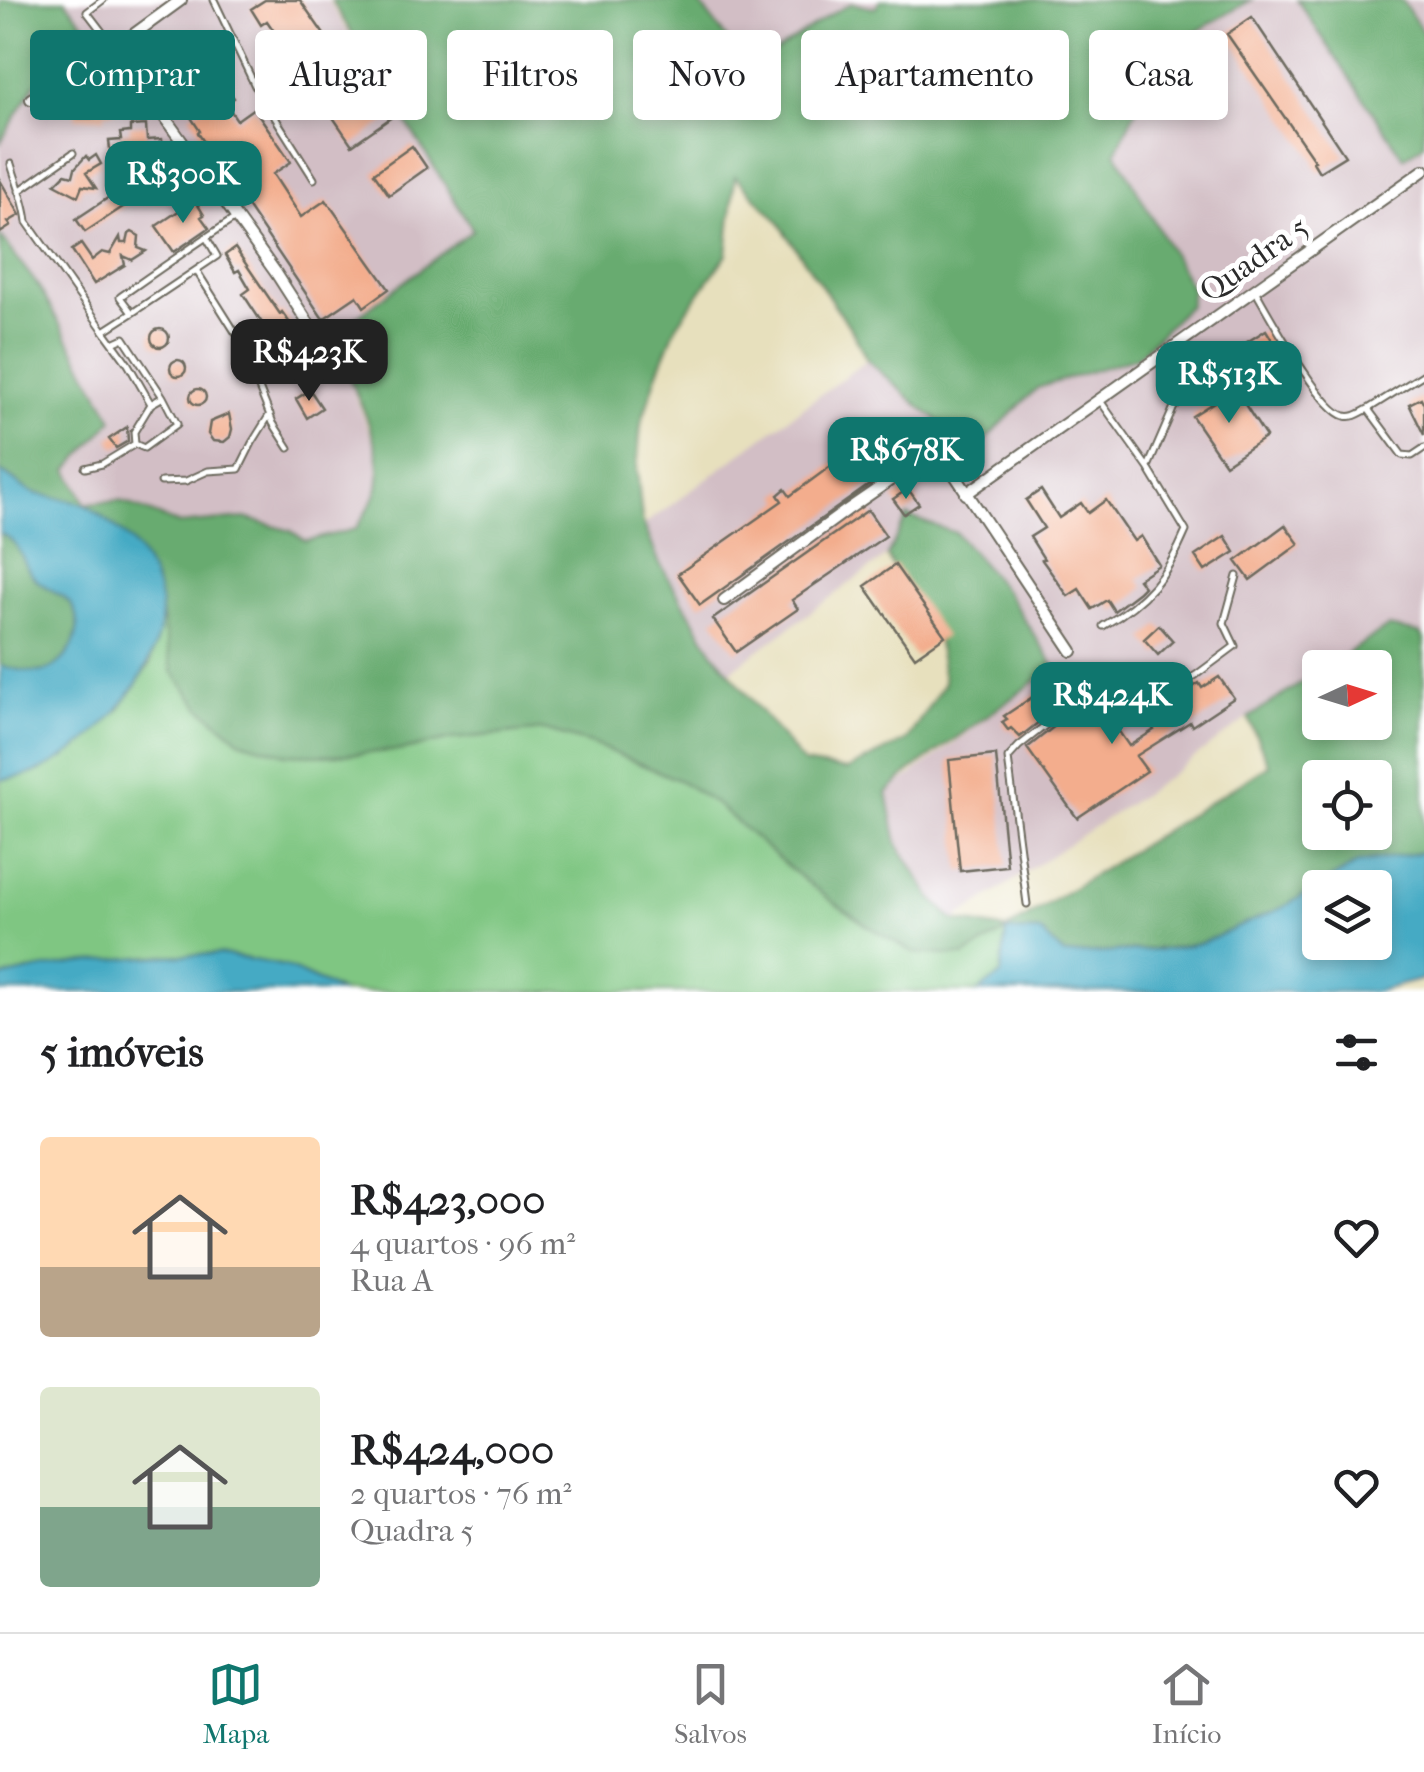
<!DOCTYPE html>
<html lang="pt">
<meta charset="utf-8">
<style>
:root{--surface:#fff;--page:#f2f2f2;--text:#202124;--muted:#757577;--line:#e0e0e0;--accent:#0f766e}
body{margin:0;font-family:"IM FELL French Canon",serif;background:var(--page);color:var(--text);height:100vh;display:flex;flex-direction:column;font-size:38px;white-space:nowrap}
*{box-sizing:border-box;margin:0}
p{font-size:32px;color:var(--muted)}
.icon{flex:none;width:55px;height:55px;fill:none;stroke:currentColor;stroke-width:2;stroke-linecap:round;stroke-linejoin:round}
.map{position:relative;height:992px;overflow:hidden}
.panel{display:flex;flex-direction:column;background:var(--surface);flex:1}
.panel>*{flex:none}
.guide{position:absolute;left:30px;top:30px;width:1365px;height:90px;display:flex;gap:20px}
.needle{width:65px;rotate:86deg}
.buttons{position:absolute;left:1302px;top:650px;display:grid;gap:20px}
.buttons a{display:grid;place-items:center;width:90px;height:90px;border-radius:10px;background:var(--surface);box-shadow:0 5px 15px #0003;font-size:50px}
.price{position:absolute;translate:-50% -85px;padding:0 22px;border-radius:20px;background:var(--accent);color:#fff;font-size:32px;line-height:65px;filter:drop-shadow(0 2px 5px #0008)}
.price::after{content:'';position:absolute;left:50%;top:60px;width:30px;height:22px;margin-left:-15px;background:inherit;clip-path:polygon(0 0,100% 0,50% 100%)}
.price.on{background:#222;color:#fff}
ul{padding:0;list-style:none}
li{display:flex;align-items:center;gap:30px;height:250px;padding:0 40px}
li span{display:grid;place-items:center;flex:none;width:280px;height:200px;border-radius:10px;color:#555}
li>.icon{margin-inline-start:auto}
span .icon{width:120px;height:120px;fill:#fffc;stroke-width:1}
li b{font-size:42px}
h2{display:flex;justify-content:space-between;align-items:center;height:120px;padding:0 40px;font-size:42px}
.chip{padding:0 35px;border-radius:10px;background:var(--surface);box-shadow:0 5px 15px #0003;font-size:35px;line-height:90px}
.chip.on{background:var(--accent);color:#fff}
.tab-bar{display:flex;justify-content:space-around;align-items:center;height:140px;border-top:2px solid var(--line);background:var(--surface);font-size:28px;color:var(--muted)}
.tab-bar a{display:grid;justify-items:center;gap:5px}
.tab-bar .on{color:var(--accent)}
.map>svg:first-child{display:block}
.industrial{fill:#d2bec5}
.green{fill:#7fc682;stroke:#557856;stroke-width:2.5}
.forest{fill:#67ab70;stroke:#496b4e;stroke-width:2.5;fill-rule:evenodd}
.water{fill:#45aac4;stroke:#386a78;stroke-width:2.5;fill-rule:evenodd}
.building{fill:#f3ad8d}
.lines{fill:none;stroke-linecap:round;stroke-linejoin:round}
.lane-casing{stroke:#6d6a5e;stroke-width:9}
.street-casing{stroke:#6d6a5e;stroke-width:14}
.lane{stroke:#fff;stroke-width:5}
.street{stroke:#fff;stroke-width:10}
.labels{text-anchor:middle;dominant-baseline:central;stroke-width:10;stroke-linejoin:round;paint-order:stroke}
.street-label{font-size:32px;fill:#2b2b2b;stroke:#fff}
</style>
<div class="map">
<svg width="1424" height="992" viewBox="0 0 1424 992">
<rect width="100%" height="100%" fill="#fff"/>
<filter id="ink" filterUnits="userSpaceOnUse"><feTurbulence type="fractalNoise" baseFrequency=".01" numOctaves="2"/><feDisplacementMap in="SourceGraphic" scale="20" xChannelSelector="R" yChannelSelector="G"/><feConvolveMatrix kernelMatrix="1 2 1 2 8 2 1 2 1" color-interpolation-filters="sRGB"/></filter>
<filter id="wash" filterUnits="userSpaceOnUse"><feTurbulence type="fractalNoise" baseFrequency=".0048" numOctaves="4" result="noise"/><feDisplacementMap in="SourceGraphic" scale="40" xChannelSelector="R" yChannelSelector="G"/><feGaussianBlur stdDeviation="2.25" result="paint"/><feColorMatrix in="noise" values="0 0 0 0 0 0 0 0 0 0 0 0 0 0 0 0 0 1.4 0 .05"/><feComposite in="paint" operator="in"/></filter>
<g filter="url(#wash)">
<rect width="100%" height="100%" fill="#e7e0bd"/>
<!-- industrial -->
<path class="industrial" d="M 65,0 L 328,0 L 473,230 L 332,335 L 379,457 L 378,489 L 356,529 L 306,541 L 291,531 L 245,518 L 179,524 L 120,501 L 86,505 L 68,470 L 112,418 L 39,287 L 0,235 L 0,143 L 35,84 L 101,45 Z
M 697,0 L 880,0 L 875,8 L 750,69 Z
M 1251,0 L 1297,0 L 1404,158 L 1424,144 L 1424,639 L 1419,633 L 1388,627 L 1326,667 L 1320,668 L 1320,671 L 1248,718 L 1160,783 L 954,920 L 933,900 L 897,843 L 887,793 L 1055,667 L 907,516 L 887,556 L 729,672 L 713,652 L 659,562 L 644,525 L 867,360 L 920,407 L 976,449 L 1037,388 L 1137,357 L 1192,289 L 1116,152 L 1163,51 Z
M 1402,0 L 1424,0 L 1424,34 Z"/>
<!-- green -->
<path class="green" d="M 161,614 L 172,671 L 286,754 L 336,755 L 403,750 L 451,739 L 544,730 L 593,744 L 681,781 L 720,807 L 793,871 L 874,930 L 964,956 L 1006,931 L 1001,975 L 978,992 L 342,992 L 285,966 L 222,954 L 152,956 L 28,971 L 0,978 L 0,780 L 33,773 L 120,709 L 128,694 L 150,664 Z"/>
<!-- forest -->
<path class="forest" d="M 0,0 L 65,0 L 101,45 L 35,84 L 0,143 Z
M 331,0 L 697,0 L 750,69 L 833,13 L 852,3 L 875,8 L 880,0 L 1251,0 L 1163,51 L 1116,152 L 1192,289 L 1189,305 L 1137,357 L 1037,388 L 976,449 L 920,407 L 867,360 L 853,332 L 777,220 L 735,176 L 727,254 L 677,325 L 659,369 L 641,424 L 637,469 L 642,520 L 659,562 L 713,652 L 803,763 L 847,770 L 907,740 L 944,683 L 937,637 L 914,607 L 887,556 L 907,516 L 956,533 L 1007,593 L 1055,667 L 909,772 L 887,793 L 897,843 L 933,900 L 954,920 L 1006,930 L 1269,765 L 1248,718 L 1320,671 L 1320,722 L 1375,722 L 1375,668 L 1326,667 L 1388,627 L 1419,633 L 1424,639 L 1424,852 L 1358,863 L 1284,907 L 1204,942 L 1169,948 L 1064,955 L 1041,932 L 1006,931 L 964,956 L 915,953 L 874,930 L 833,902 L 793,871 L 720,807 L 681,781 L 593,744 L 544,730 L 451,739 L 403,750 L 336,755 L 286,754 L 241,741 L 201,708 L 172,671 L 155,580 L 86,505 L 30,492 L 6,474 L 0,472 L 0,235 L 39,287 L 113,419 L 68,470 L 86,504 L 120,501 L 179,524 L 245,518 L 291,531 L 306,541 L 356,529 C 363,516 375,501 378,487 C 387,445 347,375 330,337 L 473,230 ZM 1320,778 L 1375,778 L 1375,832 L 1320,832 Z
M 1297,0 L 1402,0 L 1424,34 L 1424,144 L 1404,158 Z
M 0,533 C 26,547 18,559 33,576 C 42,588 62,592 71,605 C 89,629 67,669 39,672 C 27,673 12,668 0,666 Z"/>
<!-- water -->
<path class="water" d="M 0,472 C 12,476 21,488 32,492 C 49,499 69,497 85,505 C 94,509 127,536 133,544 C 148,563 162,589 161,614 C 159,677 89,755 30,774 C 21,777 10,778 0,780 L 0,666 C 12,668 27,673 39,672 C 67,669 89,629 71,605 C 62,592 42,588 33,576 C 18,559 26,547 0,533 Z
M 1424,852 L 1424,979 L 1374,992 L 978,992 L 1001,975 L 1006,931 L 1041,932 L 1064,955 L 1169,949 L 1204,942 L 1284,907 L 1358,863 ZM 1320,888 L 1375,888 L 1375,942 L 1320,942 Z
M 222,954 L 285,966 L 342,992 L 0,992 L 0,978 C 72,959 147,956 222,954 Z"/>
<g id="blocks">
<!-- building -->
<path class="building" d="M 265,0 L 300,0 L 362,89 L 369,84 L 392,117 L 352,145 L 267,21 L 261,25 L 251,9 Z
M 1252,17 L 1345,156 L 1319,172 L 1313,162 L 1315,161 L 1227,34 Z
M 207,53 L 217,68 L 180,94 L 170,78 Z
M 126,86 L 128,105 L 114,106 L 115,112 L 105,113 L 105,118 L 76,118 L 76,109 L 86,110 L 86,98 L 97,97 L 96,91 L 107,90 L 107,87 Z
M 228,89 L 234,98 L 226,104 L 237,120 L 254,108 L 291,162 L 273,174 L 301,217 L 326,200 L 389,289 L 364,307 L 357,296 L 323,319 L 198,133 L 200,131 L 190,116 Z
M 146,125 L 147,140 L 162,139 L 165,178 L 153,179 L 165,196 L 157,202 L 143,181 L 135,181 L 133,164 L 124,165 L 123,157 L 111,158 L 109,141 L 121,140 L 120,133 L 130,132 L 130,126 Z
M 412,146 L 427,168 L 389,195 L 374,173 Z
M 96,155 L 101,164 L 86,173 L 96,188 L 82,186 L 78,196 L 55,184 L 65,174 L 73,176 L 75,168 L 86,156 L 89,160 Z
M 0,180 L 20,215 L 8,222 L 11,226 L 0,233 Z
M 120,190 L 129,203 L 85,232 L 76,219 Z
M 195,200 L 204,215 L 201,217 L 209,228 L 174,252 L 156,226 Z
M 132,232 L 139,236 L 138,248 L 146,251 L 132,260 L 123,256 L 125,265 L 94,284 L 72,250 L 81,244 L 92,260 L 102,252 L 110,254 L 120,237 L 121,243 L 127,243 L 129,234 Z
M 235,248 L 280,314 L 282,312 L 292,326 L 285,331 L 297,350 L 285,358 L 243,294 L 250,289 L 239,270 L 235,272 L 225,255 Z
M151 338a9 9 0 1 1 18 0a9 9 0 1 1-18 0Z
M 1266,330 L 1280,353 L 1247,374 L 1233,351 Z
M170 368a8 8 0 1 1 16 0a8 8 0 1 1-16 0Z
M190 397a8 8 0 1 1 16 0a8 8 0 1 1-16 0Z
M 1235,389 L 1266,437 L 1225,464 L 1192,416 Z
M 310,390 L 322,408 L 307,418 L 296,399 Z
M 1421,398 L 1424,404 L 1424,435 L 1409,404 Z
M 229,414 L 232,429 L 230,437 L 224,442 L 213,441 L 208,434 L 210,422 Z
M 127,427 L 128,441 L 116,448 L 109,439 Z
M 854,449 L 876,480 L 700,605 L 678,574 L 782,501 L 778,495 L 785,489 L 790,496 Z
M 908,489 L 919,504 L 904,514 L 893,499 Z
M 1041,490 L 1059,518 L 1081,503 L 1088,513 L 1106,500 L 1134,541 L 1141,536 L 1159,565 L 1138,579 L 1144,587 L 1139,592 L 1114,611 L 1107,600 L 1092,609 L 1079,589 L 1068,596 L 1042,560 L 1044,559 L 1030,537 L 1044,528 L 1026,500 Z
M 868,510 L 886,536 L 792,600 L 798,609 L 736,652 L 713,619 Z
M 1285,525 L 1299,544 L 1250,580 L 1236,561 Z
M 1225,536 L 1235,552 L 1205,571 L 1195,556 Z
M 895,565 L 945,636 L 915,657 L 865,586 Z
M 1159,625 L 1173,641 L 1158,655 L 1144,639 Z
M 1219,677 L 1234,698 L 1192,726 L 1190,722 L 1136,756 L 1147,771 L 1077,818 L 1027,748 L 1065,718 L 1067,720 L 1097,700 L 1129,746 L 1154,730 L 1150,724 L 1179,705 L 1175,699 L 1199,683 L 1202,688 Z
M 1046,688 L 1058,707 L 1020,737 L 1011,728 L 1008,730 L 1002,722 L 1007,719 L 1004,716 Z
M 996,755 L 1007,866 L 960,871 L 949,760 Z"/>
</g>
</g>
<g filter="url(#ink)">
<use href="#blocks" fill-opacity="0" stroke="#6d6a5e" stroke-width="2.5"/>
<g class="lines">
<!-- lane casing -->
<g class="lane-casing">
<path id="lane" d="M 103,0 L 87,12 L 113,46
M 214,0 L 255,86 L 314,179
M 11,164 C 17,184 25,202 27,222 L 104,331 L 132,313
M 19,191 L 73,153
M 206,237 L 217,256 L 132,313 L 120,297 C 157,271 195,244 234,219
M 196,270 L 254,362 L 257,383 L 273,423 L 289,448
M 1256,292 C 1270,316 1321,410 1345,416 C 1354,418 1360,413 1368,409
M 104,331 L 128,364 L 151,404 L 163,397 L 124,338 L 113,343
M 1424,374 L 1368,409 L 1402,455 L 1412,456 L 1424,448
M 1101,402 L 1148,468 L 1186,531 C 1167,576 1147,601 1103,626
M 135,444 L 144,448 L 177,424 L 163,397
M 1148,467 L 1174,407 L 1231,365
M 85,468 L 102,464 L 135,444 L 134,432 L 151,404
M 161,482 L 186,481 L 208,471 L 239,469 L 252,443 L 270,414
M 1027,904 L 1008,758 L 1019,746 L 1098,684 L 1123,719 L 1196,675 L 1235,646 L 1224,623 L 1237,576"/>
</g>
<!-- street casing -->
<g class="street-casing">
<path id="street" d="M 115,48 L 276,273 L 328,354
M 31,99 L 115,48 L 181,0
M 966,494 L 1424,170
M 724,600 L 847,510 L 937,448 L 1072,651"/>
</g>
<!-- lane -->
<use href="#lane" class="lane"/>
<!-- street -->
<use href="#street" class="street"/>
</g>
</g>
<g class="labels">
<!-- street labels -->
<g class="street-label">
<text transform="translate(1254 259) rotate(-35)">Quadra 5</text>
</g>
</g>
</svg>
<div class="buttons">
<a><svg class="needle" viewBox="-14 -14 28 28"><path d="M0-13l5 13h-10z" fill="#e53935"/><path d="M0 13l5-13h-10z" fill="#757577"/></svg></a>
<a><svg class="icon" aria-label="locate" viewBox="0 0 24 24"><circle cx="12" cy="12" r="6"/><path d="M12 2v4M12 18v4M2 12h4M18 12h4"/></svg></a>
<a><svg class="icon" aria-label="layers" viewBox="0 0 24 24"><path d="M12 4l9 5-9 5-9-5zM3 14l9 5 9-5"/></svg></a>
</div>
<b class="price" style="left:183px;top:226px">R$300K</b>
<b class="price on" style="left:309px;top:404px">R$423K</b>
<b class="price" style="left:1229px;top:426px">R$513K</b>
<b class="price" style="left:906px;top:502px">R$678K</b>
<b class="price" style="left:1112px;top:747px">R$424K</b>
<div class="guide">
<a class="chip on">Comprar</a>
<a class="chip">Alugar</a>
<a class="chip">Filtros</a>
<a class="chip">Novo</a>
<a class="chip">Apartamento</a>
<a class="chip">Casa</a>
</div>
</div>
<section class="panel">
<h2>5 imóveis<svg class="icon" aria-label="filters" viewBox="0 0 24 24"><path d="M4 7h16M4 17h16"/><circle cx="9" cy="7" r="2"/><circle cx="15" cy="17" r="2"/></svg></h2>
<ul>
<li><span style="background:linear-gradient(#ffd9b3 65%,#b9a48a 0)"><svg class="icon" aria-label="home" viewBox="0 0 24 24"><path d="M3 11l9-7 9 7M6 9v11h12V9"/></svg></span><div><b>R$423,000</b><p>4 quartos · 96 m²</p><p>Rua A</p></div><svg class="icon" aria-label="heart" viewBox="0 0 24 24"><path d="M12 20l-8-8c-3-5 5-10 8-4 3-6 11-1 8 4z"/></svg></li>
<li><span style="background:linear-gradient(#dfe7d0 60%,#7fa58c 0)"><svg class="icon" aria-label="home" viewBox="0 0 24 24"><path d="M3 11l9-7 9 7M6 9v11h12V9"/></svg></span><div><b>R$424,000</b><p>2 quartos · 76 m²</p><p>Quadra 5</p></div><svg class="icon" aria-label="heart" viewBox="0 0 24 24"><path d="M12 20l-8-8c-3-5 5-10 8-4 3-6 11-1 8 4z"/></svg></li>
</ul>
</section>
<nav class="tab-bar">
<a class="on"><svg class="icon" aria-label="map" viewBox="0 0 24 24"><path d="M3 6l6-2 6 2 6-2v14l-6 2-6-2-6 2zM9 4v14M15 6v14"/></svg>Mapa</a>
<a><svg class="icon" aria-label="saved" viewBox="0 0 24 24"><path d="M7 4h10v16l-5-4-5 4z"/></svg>Salvos</a>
<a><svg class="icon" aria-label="home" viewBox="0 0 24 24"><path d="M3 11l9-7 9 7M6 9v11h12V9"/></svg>Início</a>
</nav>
